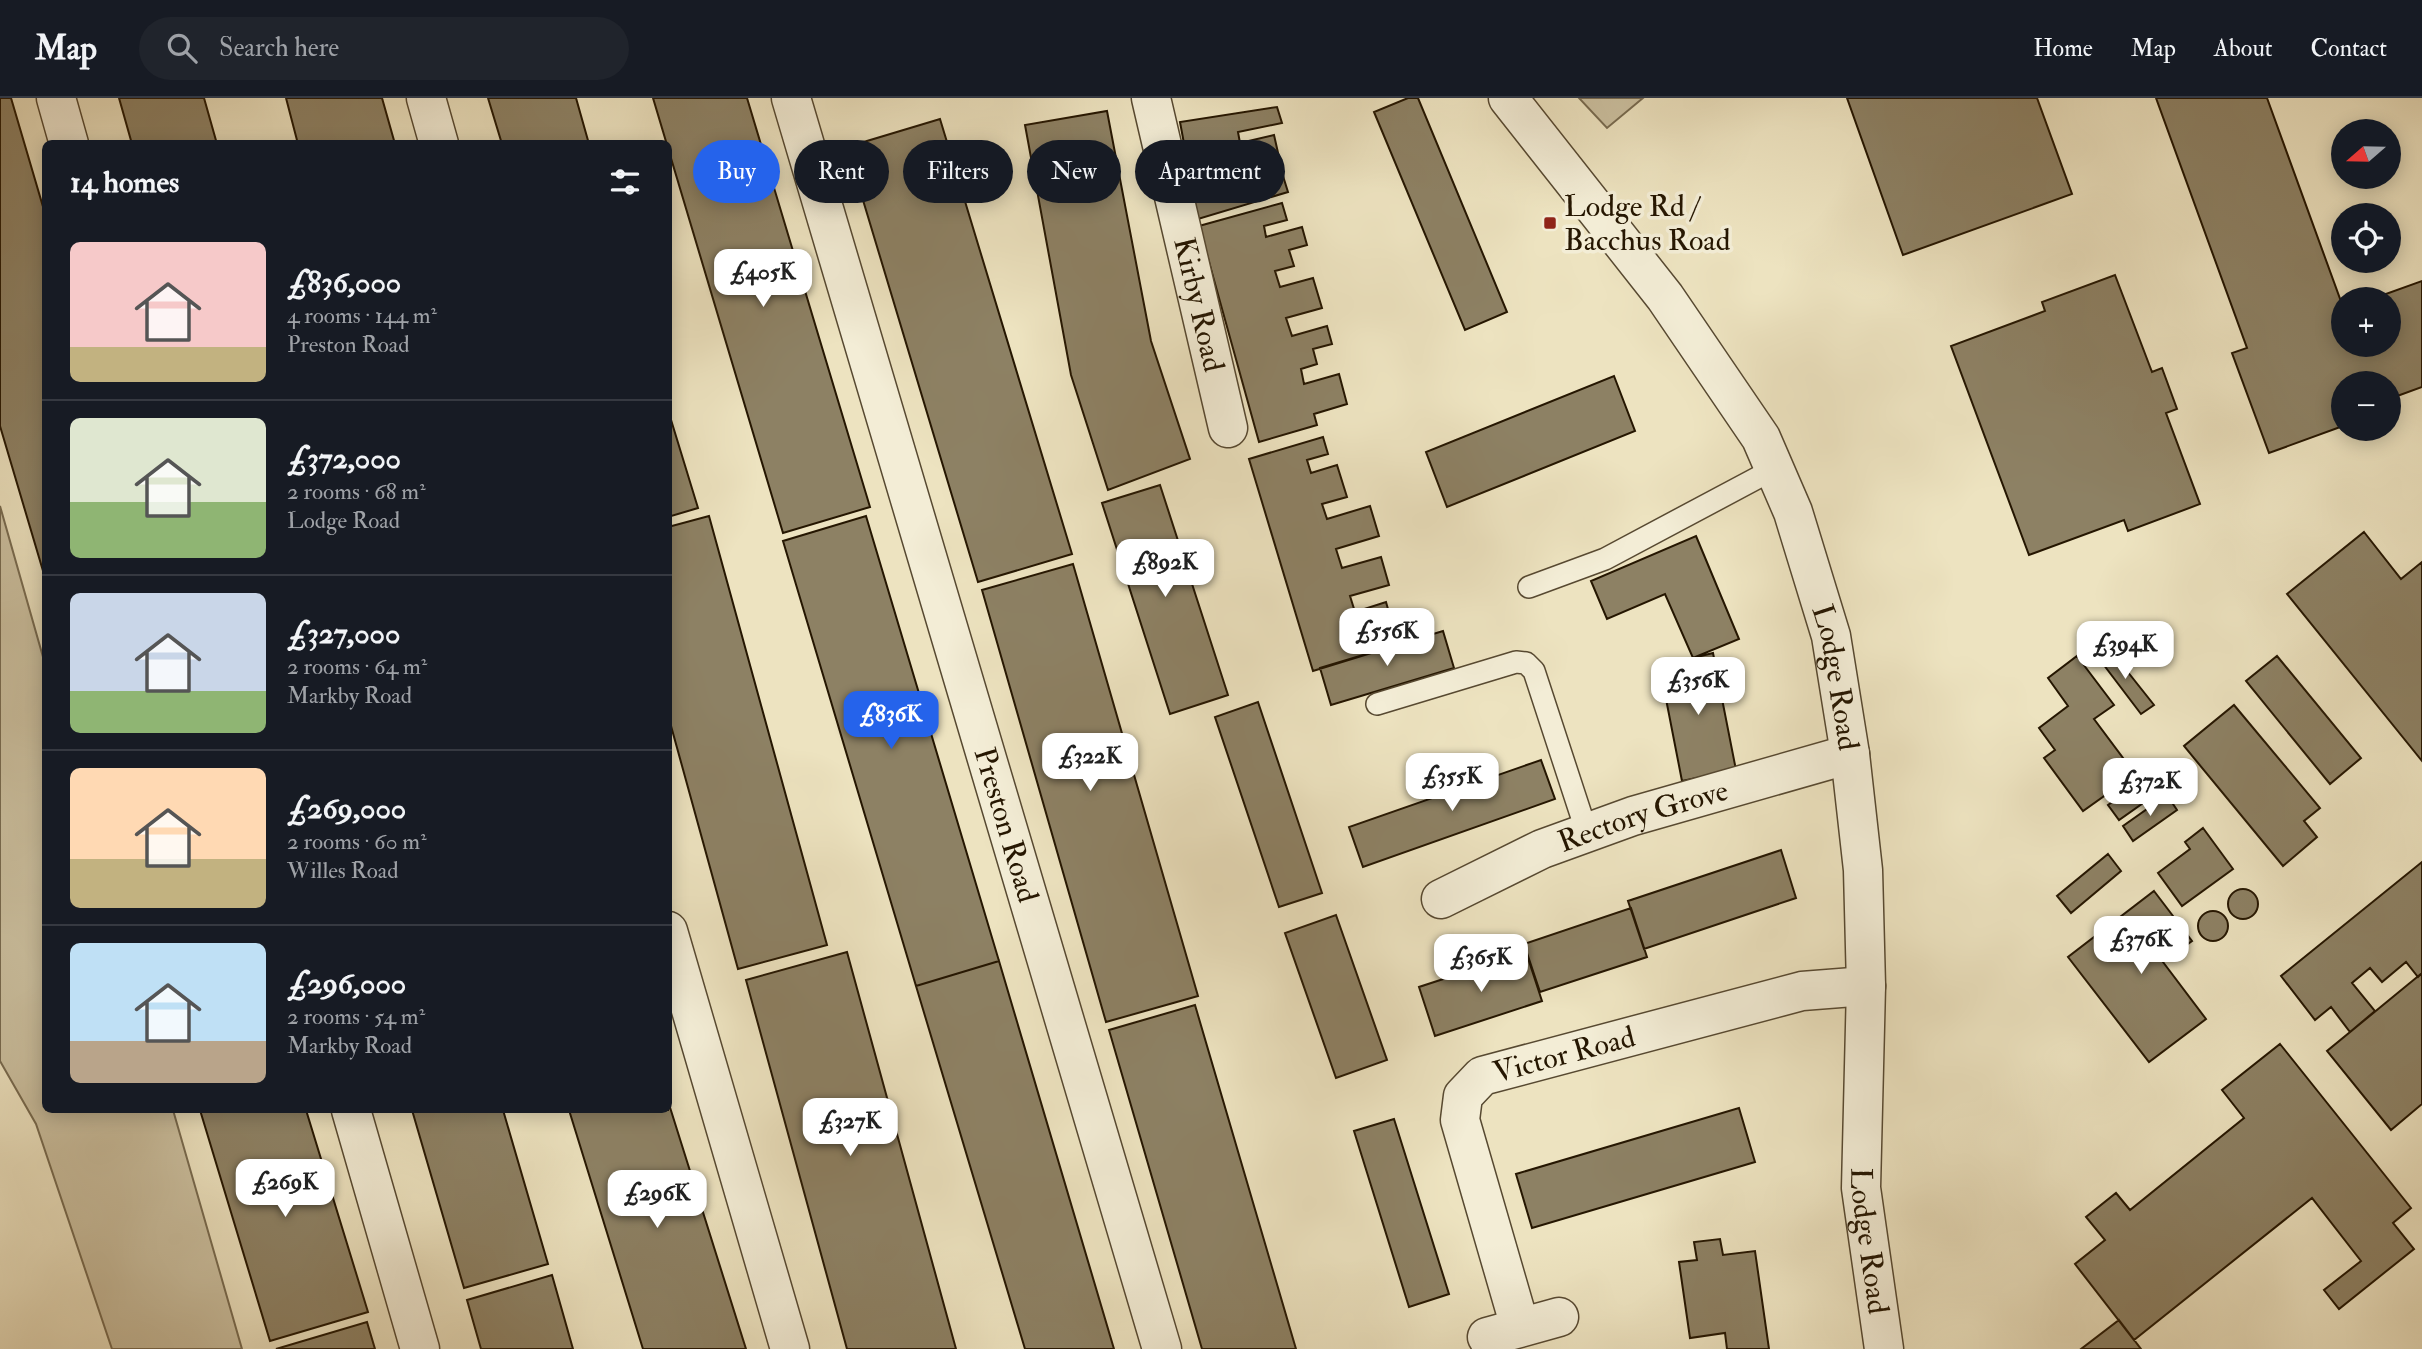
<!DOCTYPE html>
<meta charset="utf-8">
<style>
:root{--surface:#171b24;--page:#20242c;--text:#f1f3f6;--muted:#9ea1a6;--line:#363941;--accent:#2563eb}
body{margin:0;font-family:"IM FELL Double Pica",serif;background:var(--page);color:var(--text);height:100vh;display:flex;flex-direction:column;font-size:26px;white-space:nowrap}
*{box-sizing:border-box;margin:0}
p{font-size:23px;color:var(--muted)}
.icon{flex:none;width:38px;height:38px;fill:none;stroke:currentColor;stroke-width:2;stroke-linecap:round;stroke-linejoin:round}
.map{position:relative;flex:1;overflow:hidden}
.side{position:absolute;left:42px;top:42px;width:630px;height:973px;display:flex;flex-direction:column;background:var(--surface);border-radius:10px;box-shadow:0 4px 18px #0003}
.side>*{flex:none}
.top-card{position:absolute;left:693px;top:42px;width:665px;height:63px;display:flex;gap:14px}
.needle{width:46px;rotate:250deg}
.controls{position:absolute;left:2331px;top:21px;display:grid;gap:14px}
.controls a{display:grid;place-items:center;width:70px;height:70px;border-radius:50%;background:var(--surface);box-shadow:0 4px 18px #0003;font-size:35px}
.price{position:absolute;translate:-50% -60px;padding:0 16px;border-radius:14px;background:#fff;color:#222;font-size:23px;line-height:46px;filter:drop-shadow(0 2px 4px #0008)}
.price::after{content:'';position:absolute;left:50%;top:42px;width:21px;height:16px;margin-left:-10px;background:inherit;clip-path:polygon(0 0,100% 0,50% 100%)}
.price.current{background:var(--accent);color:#fff}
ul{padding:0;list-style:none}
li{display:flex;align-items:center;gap:21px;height:175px;padding:0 28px}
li+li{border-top:2px solid var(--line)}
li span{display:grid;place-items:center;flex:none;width:196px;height:140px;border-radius:10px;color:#555}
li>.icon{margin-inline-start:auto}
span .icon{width:84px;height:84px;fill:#fffc;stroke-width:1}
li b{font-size:30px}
h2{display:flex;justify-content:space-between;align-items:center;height:84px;padding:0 28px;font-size:30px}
.tag{padding:0 24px;border-radius:32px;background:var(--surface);box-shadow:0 4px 18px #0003;font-size:24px;line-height:63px}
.tag.current{background:var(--accent);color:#fff}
header{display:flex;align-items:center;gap:42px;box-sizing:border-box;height:98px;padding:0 35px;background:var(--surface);border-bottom:2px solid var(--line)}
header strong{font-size:33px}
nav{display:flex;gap:38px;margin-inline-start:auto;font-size:24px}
.search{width:490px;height:63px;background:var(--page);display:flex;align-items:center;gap:18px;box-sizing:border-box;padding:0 24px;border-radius:38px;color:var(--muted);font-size:26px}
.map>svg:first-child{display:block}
.green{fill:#cbc0a0;stroke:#786b50;stroke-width:2}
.building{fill:#8d8164;stroke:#251601;stroke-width:2}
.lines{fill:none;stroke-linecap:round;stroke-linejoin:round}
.service-casing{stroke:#574931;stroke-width:24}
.minor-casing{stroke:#574931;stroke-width:41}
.tertiary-casing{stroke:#574931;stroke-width:41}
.service{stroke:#f3edd6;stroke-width:21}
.minor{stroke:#f3edd6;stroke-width:38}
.tertiary{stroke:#f3edd6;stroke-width:38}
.poi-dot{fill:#8f2418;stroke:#f3edd6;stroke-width:2.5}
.labels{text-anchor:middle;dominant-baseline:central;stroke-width:7;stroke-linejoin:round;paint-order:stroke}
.poi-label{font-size:30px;fill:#251601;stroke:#f3edd6;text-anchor:start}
.street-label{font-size:30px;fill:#251601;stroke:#f3edd6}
</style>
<header>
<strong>Map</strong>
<div class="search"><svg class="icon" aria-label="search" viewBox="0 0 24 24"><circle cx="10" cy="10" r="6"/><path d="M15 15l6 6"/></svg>Search here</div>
<nav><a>Home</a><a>Map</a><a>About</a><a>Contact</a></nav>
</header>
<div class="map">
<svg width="2422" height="1251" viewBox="0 0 2422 1251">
<rect width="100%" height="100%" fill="#ede3c0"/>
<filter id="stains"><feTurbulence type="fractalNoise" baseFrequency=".00286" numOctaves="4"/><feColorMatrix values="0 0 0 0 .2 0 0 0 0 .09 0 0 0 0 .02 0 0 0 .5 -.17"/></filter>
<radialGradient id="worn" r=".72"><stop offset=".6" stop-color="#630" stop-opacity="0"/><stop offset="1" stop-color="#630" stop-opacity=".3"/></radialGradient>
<!-- green -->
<path class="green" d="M 1579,0 L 1643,0 L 1607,30 Z
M 0,408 L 45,566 L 46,1012 L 173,1012 L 242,1251 L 112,1251 L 36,1026 L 0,963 Z"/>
<!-- building -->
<path class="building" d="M 0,0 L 11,0 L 46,119 L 46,483 L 0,328 Z
M 119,0 L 204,0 L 217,46 L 132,46 Z
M 286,0 L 382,0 L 395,46 L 298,46 Z
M 488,0 L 576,0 L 589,46 L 502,46 Z
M 653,0 L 747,0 L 870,409 L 783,435 Z
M 1408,0 L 1418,0 L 1507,214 L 1465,232 L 1374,14 Z
M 1847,0 L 2037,0 L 2072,96 L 1903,157 Z
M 2156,0 L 2267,0 L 2343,209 L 2343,247 L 2389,247 L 2389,201 L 2372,201 L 2422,183 L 2422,289 L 2389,301 L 2389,285 L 2343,285 L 2343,328 L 2269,355 L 2232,255 L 2247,250 Z
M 1277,9 L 1282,25 L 1238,34 L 1240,45 L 1274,37 L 1281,68 L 1245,77 L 1247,88 L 1283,78 L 1288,94 L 1198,121 L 1180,24 Z
M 1107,13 L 1151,243 L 1190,361 L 1108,392 L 1071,277 L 1025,27 Z
M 940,21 L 1072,456 L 978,484 L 847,49 Z
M 1282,105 L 1287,122 L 1264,128 L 1266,139 L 1302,129 L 1307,147 L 1289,152 L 1294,168 L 1275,173 L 1280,189 L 1313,180 L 1322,210 L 1286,220 L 1292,238 L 1327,228 L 1332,246 L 1313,251 L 1317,266 L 1301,271 L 1304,286 L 1339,276 L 1347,306 L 1314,316 L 1317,327 L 1259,344 L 1199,128 Z
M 2115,177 L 2152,274 L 2162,270 L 2177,311 L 2166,315 L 2200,406 L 2128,433 L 2124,422 L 2029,457 L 1951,248 L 2045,213 L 2042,204 Z
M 1614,278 L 1635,333 L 1447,409 L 1426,354 Z
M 668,312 L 698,410 L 668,419 Z
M 1323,339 L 1328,356 L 1307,362 L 1311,375 L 1337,367 L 1347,399 L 1322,406 L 1327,421 L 1370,408 L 1379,438 L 1336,451 L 1342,470 L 1381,459 L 1389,487 L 1350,498 L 1355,514 L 1386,504 L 1395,536 L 1367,545 L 1371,555 L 1313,573 L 1249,361 Z
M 1160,387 L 1228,597 L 1170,616 L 1102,405 Z
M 709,418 L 827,847 L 738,871 L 668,617 L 668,429 Z
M 866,418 L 999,863 L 916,888 L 783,443 Z
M 2364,434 L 2401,481 L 2422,464 L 2422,663 L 2287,496 Z
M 1696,438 L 1739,541 L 1693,560 L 1665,496 L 1607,521 L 1591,483 Z
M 1073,466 L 1198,898 L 1106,924 L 982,492 Z
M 1443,533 L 1454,570 L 1331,607 L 1320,570 Z
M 2108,549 L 2154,607 L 2141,616 L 2097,558 Z
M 1713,555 L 1736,672 L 1682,683 L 1659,565 L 1693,560 Z
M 2077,558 L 2114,607 L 2094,621 L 2135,676 L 2083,713 L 2044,660 L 2055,652 L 2039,630 L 2068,608 L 2048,580 Z
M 2277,558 L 2361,660 L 2330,686 L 2246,583 Z
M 1258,604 L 1322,795 L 1279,809 L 1215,619 Z
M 2234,607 L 2320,710 L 2304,723 L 2317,739 L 2283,768 L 2184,648 Z
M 1541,662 L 1555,701 L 1363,769 L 1349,729 Z
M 2153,676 L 2163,691 L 2119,722 L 2108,707 Z
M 2167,697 L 2177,712 L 2133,743 L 2123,728 Z
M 2203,730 L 2233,771 L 2182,808 L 2158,775 L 2190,751 L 2185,744 Z
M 1781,752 L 1796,800 L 1644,851 L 1628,803 Z
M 2108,756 L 2121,773 L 2071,815 L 2057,798 Z
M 2422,764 L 2422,875 L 2418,879 L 2406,864 L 2382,884 L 2370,870 L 2352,885 L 2375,913 L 2350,934 L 2331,909 L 2315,922 L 2281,878 Z
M2228 806a15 15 0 1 1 30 0a15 15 0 1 1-30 0Z
M 2154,793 L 2192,843 L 2163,864 L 2206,921 L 2149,964 L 2068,859 Z
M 1631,810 L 1647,859 L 1540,894 L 1524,846 Z
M2198 828a15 15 0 1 1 30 0a15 15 0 1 1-30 0Z
M 1336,817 L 1387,962 L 1336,980 L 1285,835 Z
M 847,854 L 956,1251 L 847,1251 L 746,882 Z
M 1526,854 L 1542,903 L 1435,938 L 1419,889 Z
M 999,863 L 1114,1251 L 1025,1251 L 916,888 Z
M 2422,875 L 2422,1006 L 2391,1032 L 2327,953 Z
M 1195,907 L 1296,1251 L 1202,1251 L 1109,932 Z
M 2280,946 L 2411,1110 L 2393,1125 L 2414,1151 L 2339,1211 L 2324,1192 L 2361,1163 L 2312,1100 L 2134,1242 L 2075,1166 L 2105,1142 L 2086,1119 L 2116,1095 L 2130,1112 L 2244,1020 L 2222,992 Z
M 668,1003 L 746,1251 L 643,1251 L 569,1012 L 668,1012 Z
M 1739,1010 L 1755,1064 L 1532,1130 L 1516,1076 Z
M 200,1012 L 306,1012 L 368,1214 L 270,1243 Z
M 412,1012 L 503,1012 L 548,1166 L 464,1190 Z
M 1394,1021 L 1449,1196 L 1409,1209 L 1354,1033 Z
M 1720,1141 L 1723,1157 L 1755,1153 L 1769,1251 L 1727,1251 L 1725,1235 L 1690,1240 L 1679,1164 L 1697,1162 L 1694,1144 Z
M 552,1177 L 573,1251 L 481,1251 L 467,1202 Z
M 2119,1222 L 2141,1251 L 2081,1251 Z
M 367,1224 L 375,1251 L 276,1251 Z"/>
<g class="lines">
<!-- service casing -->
<g class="service-casing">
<path id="service" d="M 1529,489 L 1605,461 L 1774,371
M 1377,606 L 1516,564 L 1526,565 L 1534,573 L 1587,735"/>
</g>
<!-- minor casing -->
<g class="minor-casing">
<g id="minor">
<path d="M 56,0 L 69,46"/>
<path d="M 426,0 L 439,46"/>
<path id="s1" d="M 791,0 L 1162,1251"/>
<path id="s2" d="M 1151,0 L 1228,330"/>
<path id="s3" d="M 1441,801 L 1542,751 L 1633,718 L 1850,656"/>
<path d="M 668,833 L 790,1251"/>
<path d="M 351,1012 L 420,1251"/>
<path id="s4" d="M 1520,1229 L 1460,1022 L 1463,998 L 1482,978 L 1802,893 L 1866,888"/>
<path d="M 1487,1239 L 1559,1219"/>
</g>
</g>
<!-- tertiary casing -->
<g class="tertiary-casing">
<g id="tertiary">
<path id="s5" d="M 1508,0 L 1665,199 L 1761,340 L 1793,414 L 1831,538 L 1850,656 L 1863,772 L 1866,888 L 1861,1090 L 1884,1251"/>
</g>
</g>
<!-- service -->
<use href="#service" class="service"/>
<!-- minor -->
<use href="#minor" class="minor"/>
<!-- tertiary -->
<use href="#tertiary" class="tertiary"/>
</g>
<!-- markers -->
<rect class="poi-dot" x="1543" y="118" width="14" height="14" rx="3.5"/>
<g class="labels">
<!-- poi labels -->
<g class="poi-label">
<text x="1564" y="108">Lodge Rd /<tspan x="1564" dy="34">Bacchus Road</tspan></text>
</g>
<!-- street labels -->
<g class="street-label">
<text stroke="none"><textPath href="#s2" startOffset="212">Kirby Road</textPath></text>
<text stroke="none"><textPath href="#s5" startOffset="676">Lodge Road</textPath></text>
<text stroke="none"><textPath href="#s3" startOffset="219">Rectory Grove</textPath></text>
<text stroke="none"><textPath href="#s1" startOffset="758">Preston Road</textPath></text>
<text stroke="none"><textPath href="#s4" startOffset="352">Victor Road</textPath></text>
<text stroke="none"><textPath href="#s5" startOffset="1242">Lodge Road</textPath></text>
</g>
</g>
<rect width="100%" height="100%" filter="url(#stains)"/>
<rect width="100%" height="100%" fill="url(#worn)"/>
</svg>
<div class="controls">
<a><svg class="needle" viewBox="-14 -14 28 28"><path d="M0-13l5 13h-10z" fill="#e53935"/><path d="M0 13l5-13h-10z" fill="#9ea1a6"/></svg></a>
<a><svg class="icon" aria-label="locate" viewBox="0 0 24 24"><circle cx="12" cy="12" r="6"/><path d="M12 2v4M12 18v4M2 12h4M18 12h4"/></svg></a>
<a>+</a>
<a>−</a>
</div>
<b class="price" style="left:763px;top:211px">£405K</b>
<b class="price" style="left:1165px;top:501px">£892K</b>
<b class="price" style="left:1387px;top:570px">£556K</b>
<b class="price" style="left:2125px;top:583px">£394K</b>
<b class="price" style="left:1698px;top:619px">£356K</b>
<b class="price current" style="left:891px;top:653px">£836K</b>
<b class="price" style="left:1090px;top:695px">£322K</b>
<b class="price" style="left:1452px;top:715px">£355K</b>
<b class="price" style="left:2150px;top:720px">£372K</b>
<b class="price" style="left:2141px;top:878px">£376K</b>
<b class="price" style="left:1481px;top:896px">£365K</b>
<b class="price" style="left:850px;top:1060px">£327K</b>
<b class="price" style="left:285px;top:1121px">£269K</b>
<b class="price" style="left:657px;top:1132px">£296K</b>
<div class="top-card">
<a class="tag current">Buy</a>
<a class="tag">Rent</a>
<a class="tag">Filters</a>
<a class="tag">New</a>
<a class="tag">Apartment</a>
</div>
<section class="side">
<h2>14 homes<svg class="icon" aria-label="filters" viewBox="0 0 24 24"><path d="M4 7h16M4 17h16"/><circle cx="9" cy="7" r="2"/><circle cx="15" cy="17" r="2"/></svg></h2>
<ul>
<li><span style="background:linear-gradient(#f6c9c9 75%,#c2b280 0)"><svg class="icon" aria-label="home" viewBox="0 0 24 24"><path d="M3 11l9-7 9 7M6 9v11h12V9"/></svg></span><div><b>£836,000</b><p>4 rooms · 144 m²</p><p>Preston Road</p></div></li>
<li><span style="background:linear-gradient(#dfe7d0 60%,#8fb573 0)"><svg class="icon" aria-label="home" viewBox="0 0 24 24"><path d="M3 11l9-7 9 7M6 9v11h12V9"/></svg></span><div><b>£372,000</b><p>2 rooms · 68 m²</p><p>Lodge Road</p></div></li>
<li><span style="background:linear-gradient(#c9d6e8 70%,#8fb573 0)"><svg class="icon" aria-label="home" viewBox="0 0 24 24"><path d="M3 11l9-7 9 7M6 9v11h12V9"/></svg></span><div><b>£327,000</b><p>2 rooms · 64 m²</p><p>Markby Road</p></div></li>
<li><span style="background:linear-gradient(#ffd9b3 65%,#c2b280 0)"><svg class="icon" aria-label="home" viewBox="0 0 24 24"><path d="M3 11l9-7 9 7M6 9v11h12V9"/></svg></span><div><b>£269,000</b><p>2 rooms · 60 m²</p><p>Willes Road</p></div></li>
<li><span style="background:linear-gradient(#bfe0f5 70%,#b9a48a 0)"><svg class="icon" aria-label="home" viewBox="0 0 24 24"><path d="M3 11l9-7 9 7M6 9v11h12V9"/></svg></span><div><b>£296,000</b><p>2 rooms · 54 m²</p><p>Markby Road</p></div></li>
</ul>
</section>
</div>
